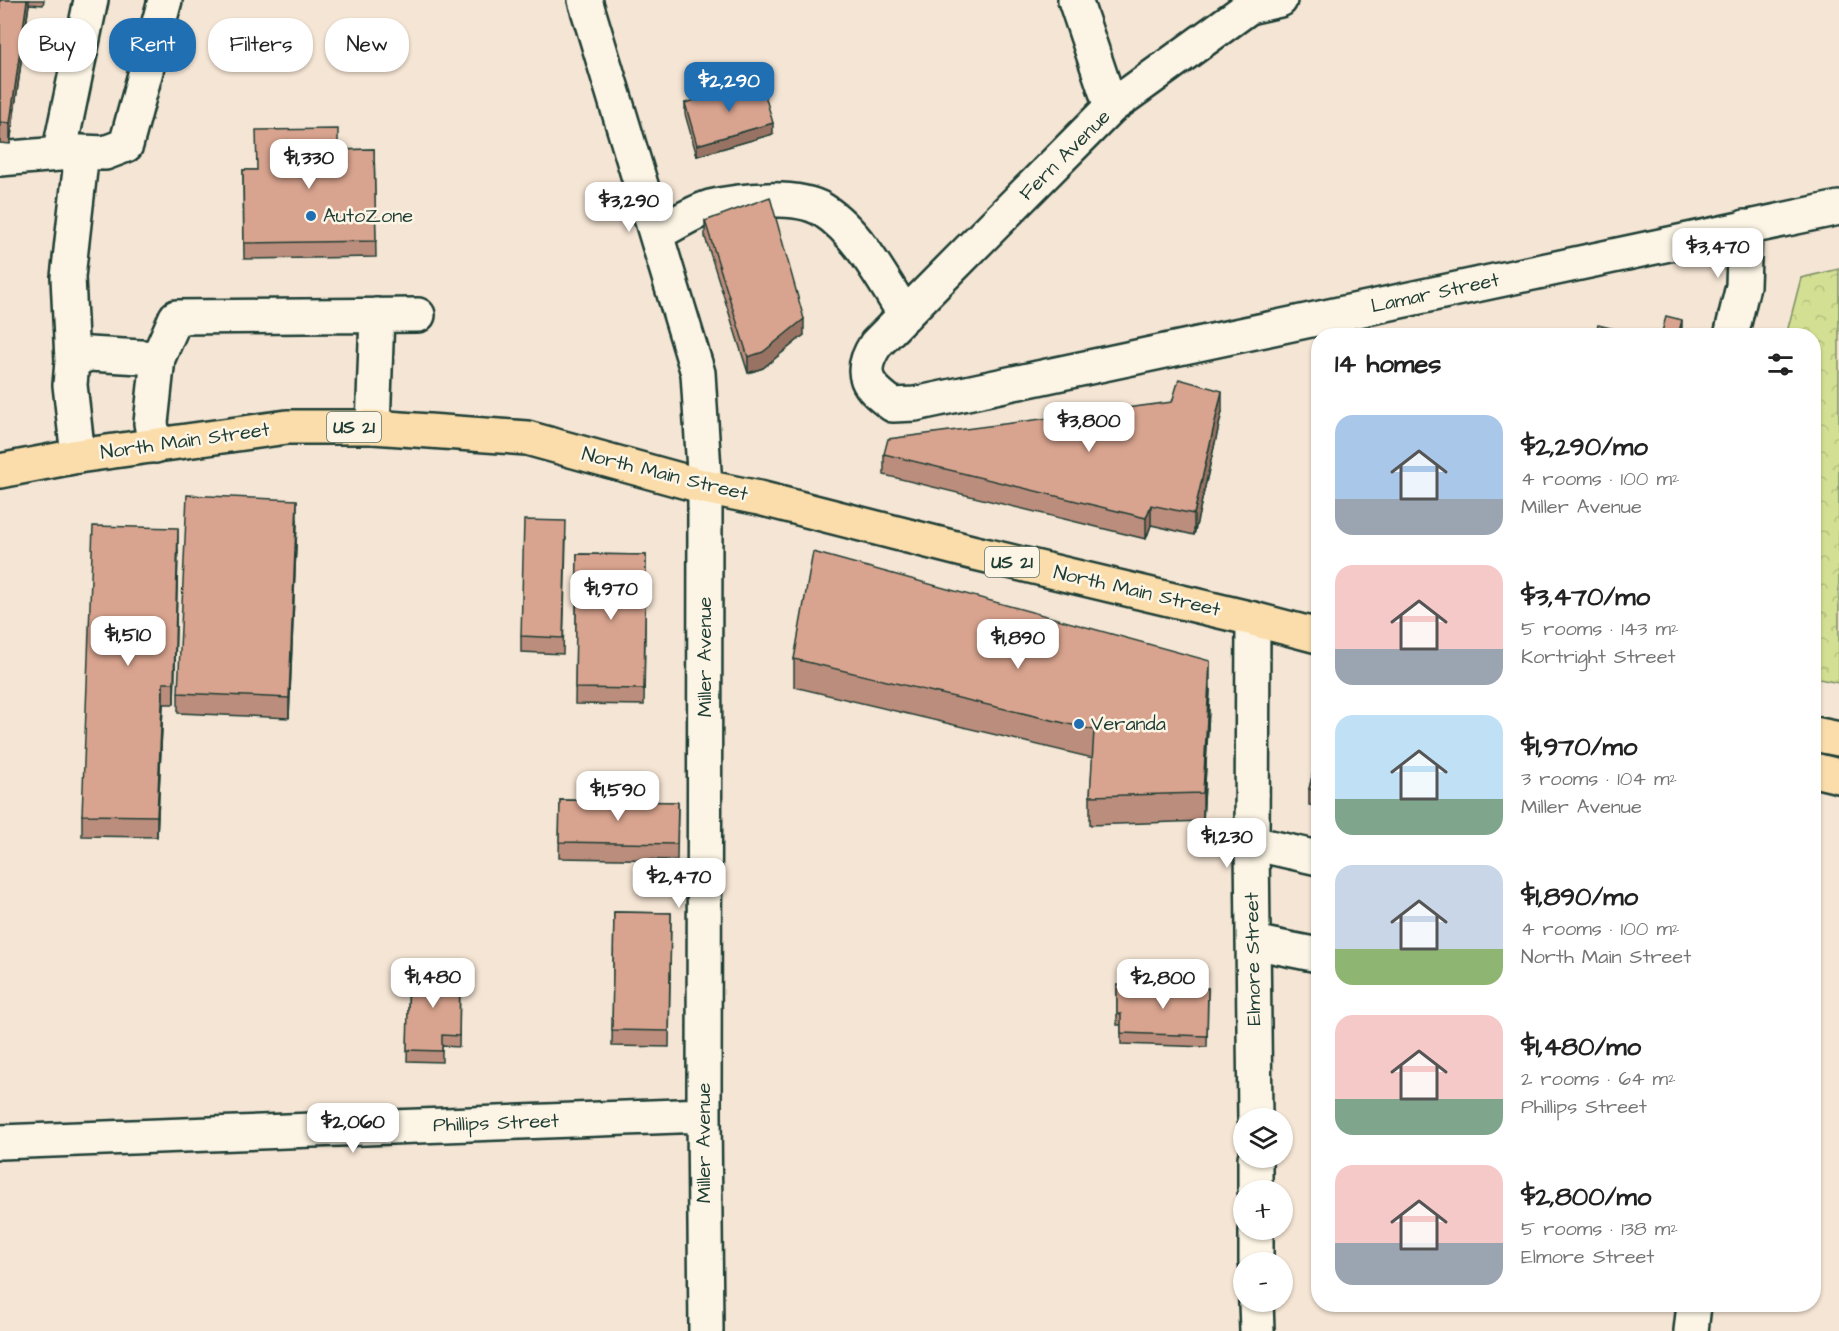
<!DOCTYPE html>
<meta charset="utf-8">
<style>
:root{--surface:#fff;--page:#f6f6f6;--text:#222;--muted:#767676;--accent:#1f6fb2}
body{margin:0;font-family:"Architects Daughter",sans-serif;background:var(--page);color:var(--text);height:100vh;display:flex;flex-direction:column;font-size:22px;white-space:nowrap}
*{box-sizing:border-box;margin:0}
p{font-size:20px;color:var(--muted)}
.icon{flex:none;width:33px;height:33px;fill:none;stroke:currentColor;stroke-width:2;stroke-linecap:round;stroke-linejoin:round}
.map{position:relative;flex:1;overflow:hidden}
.panel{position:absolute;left:1311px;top:328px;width:510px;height:984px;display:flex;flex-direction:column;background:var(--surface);border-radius:24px;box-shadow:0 2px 4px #0004}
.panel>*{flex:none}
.hud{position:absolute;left:18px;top:18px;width:570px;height:54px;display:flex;gap:12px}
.tools{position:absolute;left:1233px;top:1108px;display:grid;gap:12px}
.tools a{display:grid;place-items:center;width:60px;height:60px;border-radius:50%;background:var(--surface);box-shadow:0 2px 4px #0004;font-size:30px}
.price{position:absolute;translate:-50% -51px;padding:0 14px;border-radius:12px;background:#fff;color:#222;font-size:20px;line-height:39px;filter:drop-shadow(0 2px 3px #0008)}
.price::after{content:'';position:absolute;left:50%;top:36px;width:18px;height:14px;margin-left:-9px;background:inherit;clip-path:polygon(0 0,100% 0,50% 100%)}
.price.current{background:var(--accent);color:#fff}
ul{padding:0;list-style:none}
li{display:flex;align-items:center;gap:18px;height:150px;padding:0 24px}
li span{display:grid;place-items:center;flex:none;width:168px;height:120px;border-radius:18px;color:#555}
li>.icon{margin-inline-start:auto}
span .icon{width:72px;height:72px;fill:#fffc;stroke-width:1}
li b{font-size:26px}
h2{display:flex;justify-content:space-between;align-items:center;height:72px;padding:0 24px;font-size:26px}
.chip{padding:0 21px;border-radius:24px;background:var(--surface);box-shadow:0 2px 4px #0004;font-size:21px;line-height:54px}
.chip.current{background:var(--accent);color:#fff}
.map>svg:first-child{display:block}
.forest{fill:url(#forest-crowns);stroke:#798e63;stroke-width:1.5}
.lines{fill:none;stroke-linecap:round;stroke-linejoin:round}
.minor-casing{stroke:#1f3d34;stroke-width:38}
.major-casing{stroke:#1f3d34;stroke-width:38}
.minor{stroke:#fcf5e5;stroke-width:33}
.major{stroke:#fbddab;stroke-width:33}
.wall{fill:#bb8d7b;stroke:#1f3d34;stroke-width:1.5}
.shaded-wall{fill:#987364;stroke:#1f3d34;stroke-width:1.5}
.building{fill:#d9a48f;stroke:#1f3d34;stroke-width:1.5}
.poi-dot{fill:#1f6fb2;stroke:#fcf5e5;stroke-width:2}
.labels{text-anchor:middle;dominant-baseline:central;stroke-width:5;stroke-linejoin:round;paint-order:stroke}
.shield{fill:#fcf5e5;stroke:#617469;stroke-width:1.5}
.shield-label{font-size:18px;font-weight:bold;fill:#1f3d34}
.street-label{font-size:20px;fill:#1f3d34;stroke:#fcf5e5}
.poi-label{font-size:20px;fill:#1f3d34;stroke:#fcf5e5;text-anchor:start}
</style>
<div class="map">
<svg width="1839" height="1331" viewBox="0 0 1839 1331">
<defs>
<pattern id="forest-crowns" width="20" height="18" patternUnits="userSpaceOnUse" patternTransform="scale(1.5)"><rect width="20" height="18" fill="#d3df92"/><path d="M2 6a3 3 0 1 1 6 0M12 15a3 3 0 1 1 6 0" fill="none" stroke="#b5c07e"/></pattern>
</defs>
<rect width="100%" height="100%" fill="#f5e5d4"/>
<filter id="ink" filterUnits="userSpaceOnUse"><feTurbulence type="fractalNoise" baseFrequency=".0167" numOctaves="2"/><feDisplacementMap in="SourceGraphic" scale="12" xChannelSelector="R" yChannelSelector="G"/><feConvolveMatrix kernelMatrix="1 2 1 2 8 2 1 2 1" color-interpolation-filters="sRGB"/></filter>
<g filter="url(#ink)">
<!-- forest -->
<path class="forest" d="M 1839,269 L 1839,683 L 1814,678 L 1814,336 L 1786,336 L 1801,278 Z"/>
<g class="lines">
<!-- minor casing -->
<g class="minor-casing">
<path id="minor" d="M 585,0 L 698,373 L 705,487 L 704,1115 L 706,1331
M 1075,0 L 1111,107
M 1280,0 L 1249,7 L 1111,107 L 876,344 C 856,374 868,387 893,405 L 915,404 L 1839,208
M 59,154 L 91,0
M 0,159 L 82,152 L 105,153 L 126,145 L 165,0
M 656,234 C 672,226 693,212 710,207 C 739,200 797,194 823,210 C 858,232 884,281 905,315
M 1731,336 L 1743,286 L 1745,227
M 72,361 L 68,277 L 82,152
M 373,427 L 377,315
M 155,446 L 151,423 L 158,358 L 176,317 L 418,315
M 78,456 L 70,385 L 72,361 L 89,354 L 158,358
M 1253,619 L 1252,843 L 1255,1119
M 1252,843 L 1318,858
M 1253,942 L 1318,955
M 0,1142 L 704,1115
M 1255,1158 L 1255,1191
M 1256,1230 L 1256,1263
M 1256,1302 L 1257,1331
M 1691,1331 L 1694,1305"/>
</g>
<!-- major casing -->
<g class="major-casing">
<path id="major" d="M 0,471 L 78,456 L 287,427 L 373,427 L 527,438 L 705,487 L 759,498 L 971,552 L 1253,619 L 1318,636
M 1814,734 L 1839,739
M 1814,770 L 1839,776"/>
</g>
<!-- minor -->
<use href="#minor" class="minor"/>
<!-- major -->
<use href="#major" class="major"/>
</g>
<!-- wall -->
<path class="wall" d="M 0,0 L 44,0 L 43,5 L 29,4 L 10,144 L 0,143 Z
M 685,103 L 773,134 L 697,156 L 685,114 Z
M 374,149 L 376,257 L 244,259 L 243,170 L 257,170 L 338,150 Z
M 705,221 L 804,335 L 763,368 L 748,373 L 705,237 Z
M 1222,412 L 1194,535 L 1151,525 L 1146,539 L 884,475 L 884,454 Z
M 297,521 L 289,718 L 178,713 L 178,693 Z
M 566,537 L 563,654 L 521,652 L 521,636 Z
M 178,549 L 174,704 L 163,704 L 157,837 L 82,836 L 82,815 Z
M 577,554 L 646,555 L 644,705 L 575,704 Z
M 794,659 L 1210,690 L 1203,821 L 1090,825 L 1090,796 L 1093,758 L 794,687 Z
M 1318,752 L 1318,807 L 1309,805 L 1309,789 Z
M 560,800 L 678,802 L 677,860 L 559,858 Z
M 614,912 L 671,913 L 669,1047 L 612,1046 Z
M 409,972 L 460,973 L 459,1047 L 442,1046 L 442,1062 L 407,1061 Z
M 1117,985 L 1208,988 L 1207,1047 L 1121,1044 L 1121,1025 L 1117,1025 Z"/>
<!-- shaded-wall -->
<path class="shaded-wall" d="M 27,0 L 29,0 L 29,4 L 10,144 L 10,123 Z
M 773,123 L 773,134 L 697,156 L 697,145 Z
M 804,319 L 804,335 L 763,368 L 748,373 L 748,357 Z
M 1682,320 L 1682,336 L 1678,336 Z
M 1222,391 L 1222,412 L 1194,535 L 1194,514 Z
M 297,500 L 297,521 L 289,718 L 289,698 Z
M 1151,505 L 1151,525 L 1146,539 L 1146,518 Z
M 178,528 L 178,549 L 174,704 L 174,683 Z
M 1210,661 L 1210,690 L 1203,821 L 1203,793 Z
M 163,683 L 163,704 L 157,837 L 157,816 Z"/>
<!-- building -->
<path class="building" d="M 0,0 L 27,0 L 10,123 L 0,122 Z
M 761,81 L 773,123 L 697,145 L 685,103 Z
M 338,129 L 338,150 L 374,149 L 376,241 L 244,243 L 243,170 L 257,170 L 256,130 Z
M 770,197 L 804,319 L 763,352 L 748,357 L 705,221 Z
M 1666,316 L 1682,320 L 1678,336 L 1661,336 Z
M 1598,325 L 1645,336 L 1595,336 Z
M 1179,379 L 1222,391 L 1194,514 L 1151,505 L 1146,518 L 884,454 L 888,439 L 1172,402 Z
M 187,495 L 297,500 L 289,698 L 178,693 Z
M 524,520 L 566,521 L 563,638 L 521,636 Z
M 93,526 L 178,528 L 174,683 L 163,683 L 157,816 L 82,815 Z
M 813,552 L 1210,661 L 1203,793 L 1090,796 L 1094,730 L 794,659 Z
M 577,554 L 646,555 L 644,689 L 575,688 Z
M 1318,752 L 1318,791 L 1309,789 Z
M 560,800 L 678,802 L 677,844 L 559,842 Z
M 614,912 L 671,913 L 669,1031 L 612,1030 Z
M 409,972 L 460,973 L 459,1036 L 442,1035 L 442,1051 L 407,1050 Z
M 1117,985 L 1208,988 L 1207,1036 L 1121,1033 L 1121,1014 L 1117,1014 Z"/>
</g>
<!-- markers -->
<g class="poi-dot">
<circle cx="311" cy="216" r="6"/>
<circle cx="1079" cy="724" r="6"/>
</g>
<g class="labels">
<!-- shield labels -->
<g class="shield">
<rect x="327" y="412" width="54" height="30" rx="4.5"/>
<rect x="985" y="547" width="54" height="30" rx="4.5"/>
</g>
<g class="shield-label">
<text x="354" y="427">US 21</text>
<text x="1012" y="562">US 21</text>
</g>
<!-- street labels -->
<g class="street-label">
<text transform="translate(1065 155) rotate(-45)">Fern Avenue</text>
<text transform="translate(1435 293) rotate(-12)">Lamar Street</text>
<text transform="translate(185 441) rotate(-8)">North Main Street</text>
<text transform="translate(665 474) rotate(14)">North Main Street</text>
<text transform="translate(1137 591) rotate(13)">North Main Street</text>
<text transform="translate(705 657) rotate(-90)">Miller Avenue</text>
<text transform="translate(1253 959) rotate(-91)">Elmore Street</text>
<text transform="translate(496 1123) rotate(-2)">Phillips Street</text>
<text transform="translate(704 1143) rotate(-90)">Miller Avenue</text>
</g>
<!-- poi labels -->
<g class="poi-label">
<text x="323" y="216">AutoZone</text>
<text x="1091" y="724">Veranda</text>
</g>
</g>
</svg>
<div class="tools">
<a><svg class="icon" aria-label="layers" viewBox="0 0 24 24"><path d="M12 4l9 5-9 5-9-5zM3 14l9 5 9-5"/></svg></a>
<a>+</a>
<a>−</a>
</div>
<b class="price current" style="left:729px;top:113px">$2,290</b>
<b class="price" style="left:309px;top:190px">$1,330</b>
<b class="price" style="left:629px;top:233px">$3,290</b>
<b class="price" style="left:1718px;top:279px">$3,470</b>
<b class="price" style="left:1089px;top:453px">$3,800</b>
<b class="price" style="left:611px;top:621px">$1,970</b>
<b class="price" style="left:128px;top:667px">$1,510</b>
<b class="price" style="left:1018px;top:670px">$1,890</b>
<b class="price" style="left:618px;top:822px">$1,590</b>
<b class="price" style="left:1227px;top:869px">$1,230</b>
<b class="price" style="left:679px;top:909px">$2,470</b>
<b class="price" style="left:433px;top:1009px">$1,480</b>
<b class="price" style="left:1163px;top:1010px">$2,800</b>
<b class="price" style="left:353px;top:1154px">$2,060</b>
<div class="hud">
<a class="chip">Buy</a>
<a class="chip current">Rent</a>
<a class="chip">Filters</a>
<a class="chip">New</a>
</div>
<section class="panel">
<h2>14 homes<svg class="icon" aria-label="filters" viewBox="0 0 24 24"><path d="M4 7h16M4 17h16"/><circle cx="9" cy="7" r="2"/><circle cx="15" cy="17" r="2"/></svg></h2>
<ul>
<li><span style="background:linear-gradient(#a9c7e8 70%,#9aa5b1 0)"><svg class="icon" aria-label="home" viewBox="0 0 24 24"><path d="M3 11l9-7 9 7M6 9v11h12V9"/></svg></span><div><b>$2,290/mo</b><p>4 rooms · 100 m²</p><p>Miller Avenue</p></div></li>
<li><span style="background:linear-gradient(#f6c9c9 70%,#9aa5b1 0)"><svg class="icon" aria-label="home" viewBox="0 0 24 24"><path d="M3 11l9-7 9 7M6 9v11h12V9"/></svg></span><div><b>$3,470/mo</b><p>5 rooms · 143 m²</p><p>Kortright Street</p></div></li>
<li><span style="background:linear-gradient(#bfe0f5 70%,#7fa58c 0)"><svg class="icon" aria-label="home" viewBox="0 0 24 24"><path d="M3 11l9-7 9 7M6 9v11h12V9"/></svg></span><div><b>$1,970/mo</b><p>3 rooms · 104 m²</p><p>Miller Avenue</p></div></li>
<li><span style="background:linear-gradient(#c9d6e8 70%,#8fb573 0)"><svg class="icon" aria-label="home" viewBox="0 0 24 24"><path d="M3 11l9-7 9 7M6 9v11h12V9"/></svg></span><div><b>$1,890/mo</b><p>4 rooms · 100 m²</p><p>North Main Street</p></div></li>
<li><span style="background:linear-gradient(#f6c9c9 70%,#7fa58c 0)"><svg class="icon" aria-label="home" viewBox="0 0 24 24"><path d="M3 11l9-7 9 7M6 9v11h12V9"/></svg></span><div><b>$1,480/mo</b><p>2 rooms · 64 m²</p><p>Phillips Street</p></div></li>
<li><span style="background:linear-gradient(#f6c9c9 65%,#9aa5b1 0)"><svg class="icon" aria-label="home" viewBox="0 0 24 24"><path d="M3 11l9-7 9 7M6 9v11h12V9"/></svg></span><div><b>$2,800/mo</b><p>5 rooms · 138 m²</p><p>Elmore Street</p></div></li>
</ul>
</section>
</div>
